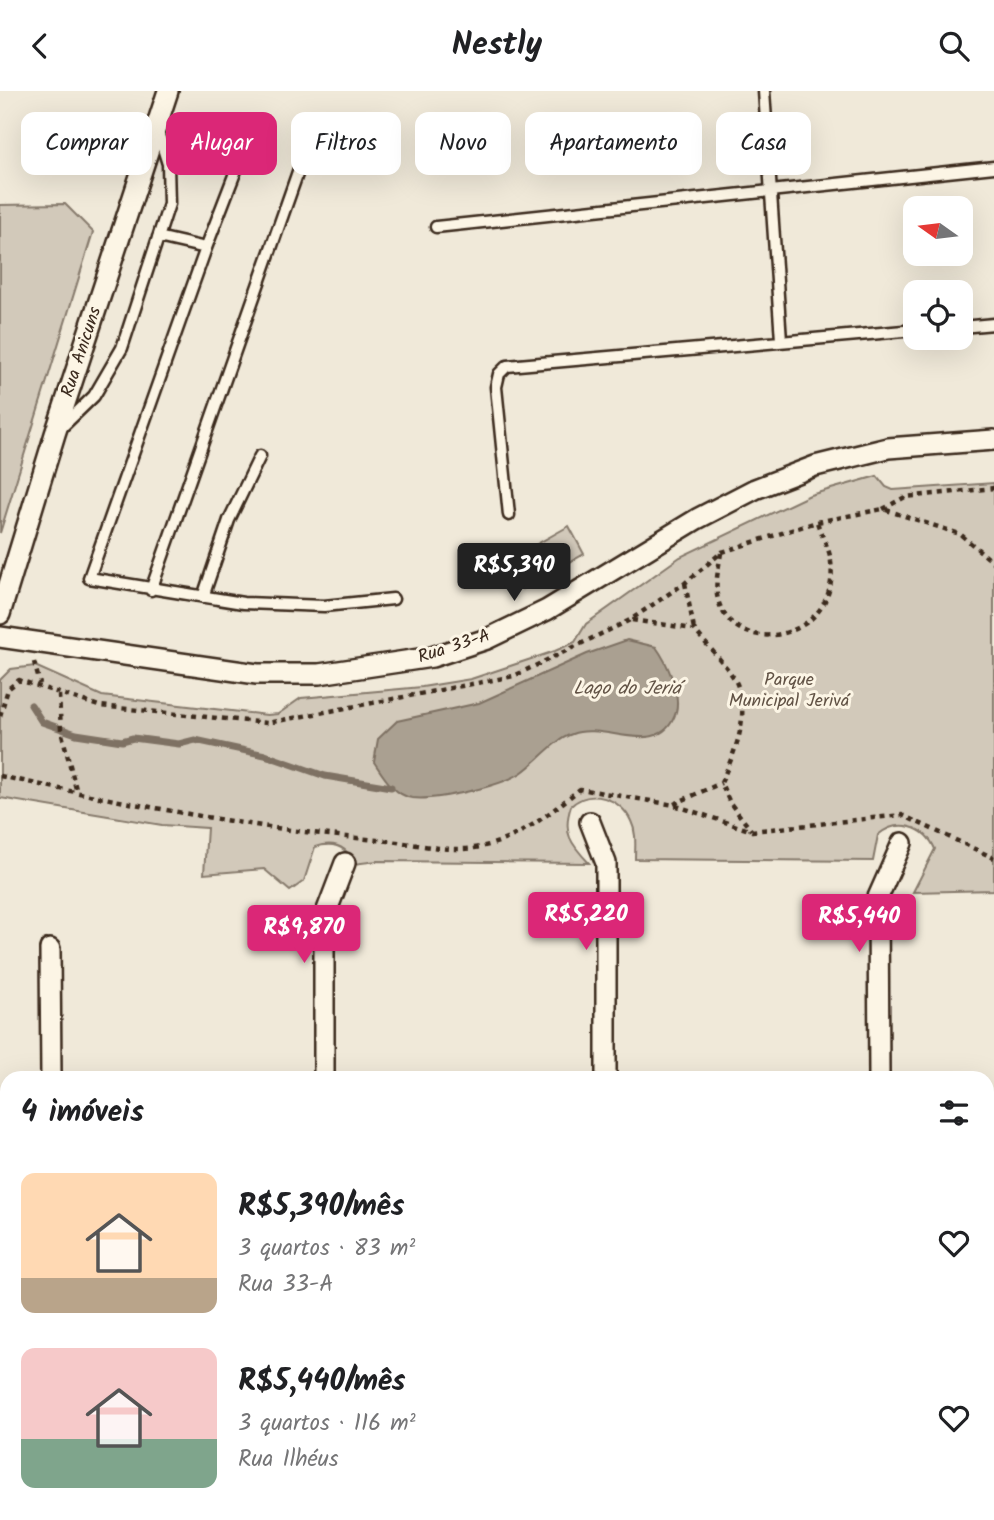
<!DOCTYPE html>
<html lang="pt">
<meta charset="utf-8">
<style>
:root{--surface:#fff;--page:#f2f2f2;--text:#202124;--muted:#757577;--accent:#db2777}
body{margin:0;font-family:Kalam,sans-serif;background:var(--page);color:var(--text);height:100vh;display:flex;flex-direction:column;font-size:26px;white-space:nowrap}
*{box-sizing:border-box;margin:0}
p{font-size:23px;color:var(--muted)}
.icon{flex:none;width:38px;height:38px;fill:none;stroke:currentColor;stroke-width:2;stroke-linecap:round;stroke-linejoin:round}
.map{position:relative;flex:1;overflow:hidden}
.drawer{position:absolute;left:0px;top:980px;width:994px;height:450px;display:flex;flex-direction:column;background:var(--surface);border-radius:21px 21px 0 0;box-shadow:0 7px 28px #0002}
.drawer>*{flex:none}
.top-card{position:absolute;left:21px;top:21px;width:952px;height:63px;display:flex;gap:14px}
.needle{width:46px;rotate:284deg}
.controls{position:absolute;left:903px;top:105px;display:grid;gap:14px}
.controls a{display:grid;place-items:center;width:70px;height:70px;border-radius:14px;background:var(--surface);box-shadow:0 7px 28px #0002;font-size:35px}
.price{position:absolute;translate:-50% -60px;padding:0 16px;border-radius:7px;background:var(--accent);color:#fff;font-size:23px;line-height:46px;filter:drop-shadow(0 2px 4px #0008)}
.price::after{content:'';position:absolute;left:50%;top:42px;width:21px;height:16px;margin-left:-10px;background:inherit;clip-path:polygon(0 0,100% 0,50% 100%)}
.price.selected{background:#222;color:#fff}
ul{padding:0;list-style:none}
li{display:flex;align-items:center;gap:21px;height:175px;padding:0 21px}
li span{display:grid;place-items:center;flex:none;width:196px;height:140px;border-radius:14px;color:#555}
li>.icon{margin-inline-start:auto}
span .icon{width:84px;height:84px;fill:#fffc;stroke-width:1}
li b{font-size:30px}
h2{display:flex;justify-content:space-between;align-items:center;height:84px;padding:0 21px;font-size:30px}
.tag{padding:0 24px;border-radius:14px;background:var(--surface);box-shadow:0 7px 28px #0002;font-size:24px;line-height:63px}
.tag.selected{background:var(--accent);color:#fff}
header{display:flex;justify-content:space-between;align-items:center;height:91px;padding:0 21px;background:var(--surface);font-size:32px;font-weight:700}
.map>svg:first-child{display:block}
.green{fill:#d2c9ba;stroke:#867a6c;stroke-width:2}
.water{fill:#aaa091;stroke:#7e7163;stroke-width:2}
.lines{fill:none;stroke-linecap:round;stroke-linejoin:round}
.stream{stroke:#7e7163;stroke-width:7}
.lane-casing{stroke:#3b2a1e;stroke-width:15}
.street-casing{stroke:#3b2a1e;stroke-width:24}
.path{stroke:#3b2a1e;stroke-width:4.5;stroke-dasharray:5 5;stroke-linecap:butt}
.lane{stroke:#fcf5e5;stroke-width:10}
.street{stroke:#fcf5e5;stroke-width:19}
.labels{text-anchor:middle;dominant-baseline:central;stroke-width:6;stroke-linejoin:round;paint-order:stroke}
.street-label{font-size:18px;fill:#3b2a1e;stroke:#fcf5e5}
.park-label{font-size:18px;fill:#615245;stroke:#fcf5e5}
.water-label{font-size:19px;font-style:italic;fill:#625346;stroke:#fcf5e5}
</style>
<header><svg class="icon" aria-label="back" viewBox="0 0 24 24"><path d="M15 5l-7 7 7 7"/></svg>Nestly<svg class="icon" aria-label="search" viewBox="0 0 24 24"><circle cx="10" cy="10" r="6"/><path d="M15 15l6 6"/></svg></header>
<div class="map">
<svg width="994" height="1429" viewBox="0 0 994 1429">
<rect width="100%" height="100%" fill="#f0e9d9"/>
<filter id="ink" filterUnits="userSpaceOnUse"><feTurbulence type="fractalNoise" baseFrequency=".0143" numOctaves="2"/><feDisplacementMap in="SourceGraphic" scale="14" xChannelSelector="R" yChannelSelector="G"/><feConvolveMatrix kernelMatrix="1 2 1 2 8 2 1 2 1" color-interpolation-filters="sRGB"/></filter>
<g filter="url(#ink)">
<!-- green -->
<path class="green" d="M 65,113 L 93,141 L 0,442 L 0,114 Z
M 877,385 L 886,396 L 893,399 L 994,392 L 994,799 L 913,801 L 935,758 C 925,735 898,727 878,744 L 873,770 L 635,768 C 635,755 637,742 631,730 C 621,707 590,697 571,715 C 562,742 571,753 589,772 L 377,770 L 354,773 C 347,755 334,750 315,756 L 304,790 L 290,800 L 264,778 L 204,783 L 207,737 L 162,734 L 0,707 L 0,589 L 11,578 L 35,575 L 102,605 L 267,624 L 278,623 L 301,607 L 422,596 L 471,588 L 555,560 L 575,551 L 586,533 L 680,466 L 810,404 Z
M 569,435 L 584,463 L 522,498 L 507,470 Z"/>
<!-- water -->
<path class="water" d="M 627,549 L 656,556 C 667,571 681,602 676,621 C 661,670 605,630 572,643 C 554,649 537,671 521,682 C 501,695 436,710 412,707 C 394,704 384,686 374,671 L 378,648 L 397,630 L 479,612 L 587,563 Z"/>
<g class="lines">
<!-- stream -->
<path class="stream" d="M 31,614 L 42,631 L 76,643 L 122,650 L 133,647 L 179,653 L 195,649 L 265,664 L 325,685 L 391,696"/>
<!-- lane casing -->
<g class="lane-casing">
<path id="lane" d="M 764,0 L 781,249
M 436,136 L 994,76
M 158,146 L 206,157 L 89,487 L 243,512 L 324,515 L 393,508
M 206,157 L 250,43
M 961,236 L 994,233
M 62,336 L 94,305 L 122,257 L 169,113 L 168,73 L 158,41
M 509,424 L 496,296 L 499,283 L 507,275 L 915,239
M 151,499 L 307,55
M 203,506 L 229,429 L 260,365"/>
</g>
<!-- street casing -->
<g class="street-casing">
<path id="street" d="M 0,523 L 55,343 L 168,0
M 0,546 L 257,583 L 319,583 L 432,566 L 487,548 L 547,519 L 697,428 L 755,398 L 815,375 L 888,357 L 994,349
M 590,731 L 606,772 L 606,987
M 50,858 L 51,987
M 324,987 L 324,827 L 345,772
M 879,987 L 878,806 L 902,752
M 0,1142 L 7,1142
M 987,1146 L 994,1146
M 58,1423 L 58,1429
M 326,1423 L 326,1429
M 881,1423 L 881,1429
M 604,1429 L 604,1423"/>
</g>
<!-- path -->
<path class="path" d="M 883,418 L 905,406 L 994,397
M 721,462 C 719,476 715,489 717,504 C 729,571 841,551 831,471 C 830,458 821,444 817,431
M 685,492 L 694,538
M 632,529 L 694,538 C 705,553 730,577 737,593 C 751,627 734,662 721,692 L 730,712 L 751,739
M 34,571 L 40,593
M 59,604 L 61,639 L 77,702
M 0,625 L 8,598 L 19,589 L 99,615 L 267,632 L 514,585 L 630,529 L 685,492 L 722,461 L 817,431 L 883,418 L 960,443 L 994,472
M 0,685 C 128,713 259,739 389,750 C 416,753 448,761 474,757 C 517,751 547,724 580,698 L 674,714 L 752,740 L 902,724 L 994,767
M 674,713 L 721,692"/>
<!-- lane -->
<use href="#lane" class="lane"/>
<!-- street -->
<use href="#street" class="street"/>
</g>
</g>
<g class="labels">
<!-- street labels -->
<g class="street-label">
<text transform="translate(82 261) rotate(-72)">Rua Anicuns</text>
<text transform="translate(454 556) rotate(-18)">Rua 33-A</text>
</g>
<!-- park labels -->
<g class="park-label">
<text x="789" y="589">Parque<tspan x="789" dy="21">Municipal Jerivá</tspan></text>
</g>
<!-- water labels -->
<g class="water-label">
<text x="627" y="598">Lago do Jeriá</text>
</g>
</g>
</svg>
<div class="controls">
<a><svg class="needle" viewBox="-14 -14 28 28"><path d="M0-13l5 13h-10z" fill="#e53935"/><path d="M0 13l5-13h-10z" fill="#757577"/></svg></a>
<a><svg class="icon" aria-label="locate" viewBox="0 0 24 24"><circle cx="12" cy="12" r="6"/><path d="M12 2v4M12 18v4M2 12h4M18 12h4"/></svg></a>
</div>
<b class="price selected" style="left:514px;top:512px">R$5,390</b>
<b class="price" style="left:586px;top:861px">R$5,220</b>
<b class="price" style="left:859px;top:863px">R$5,440</b>
<b class="price" style="left:304px;top:874px">R$9,870</b>
<div class="top-card">
<a class="tag">Comprar</a>
<a class="tag selected">Alugar</a>
<a class="tag">Filtros</a>
<a class="tag">Novo</a>
<a class="tag">Apartamento</a>
<a class="tag">Casa</a>
</div>
<section class="drawer">
<h2>4 imóveis<svg class="icon" aria-label="filters" viewBox="0 0 24 24"><path d="M4 7h16M4 17h16"/><circle cx="9" cy="7" r="2"/><circle cx="15" cy="17" r="2"/></svg></h2>
<ul>
<li><span style="background:linear-gradient(#ffd9b3 75%,#b9a48a 0)"><svg class="icon" aria-label="home" viewBox="0 0 24 24"><path d="M3 11l9-7 9 7M6 9v11h12V9"/></svg></span><div><b>R$5,390/mês</b><p>3 quartos · 83 m²</p><p>Rua 33-A</p></div><svg class="icon" aria-label="heart" viewBox="0 0 24 24"><path d="M12 20l-8-8c-3-5 5-10 8-4 3-6 11-1 8 4z"/></svg></li>
<li><span style="background:linear-gradient(#f6c9c9 65%,#7fa58c 0)"><svg class="icon" aria-label="home" viewBox="0 0 24 24"><path d="M3 11l9-7 9 7M6 9v11h12V9"/></svg></span><div><b>R$5,440/mês</b><p>3 quartos · 116 m²</p><p>Rua Ilhéus</p></div><svg class="icon" aria-label="heart" viewBox="0 0 24 24"><path d="M12 20l-8-8c-3-5 5-10 8-4 3-6 11-1 8 4z"/></svg></li>
</ul>
</section>
</div>
